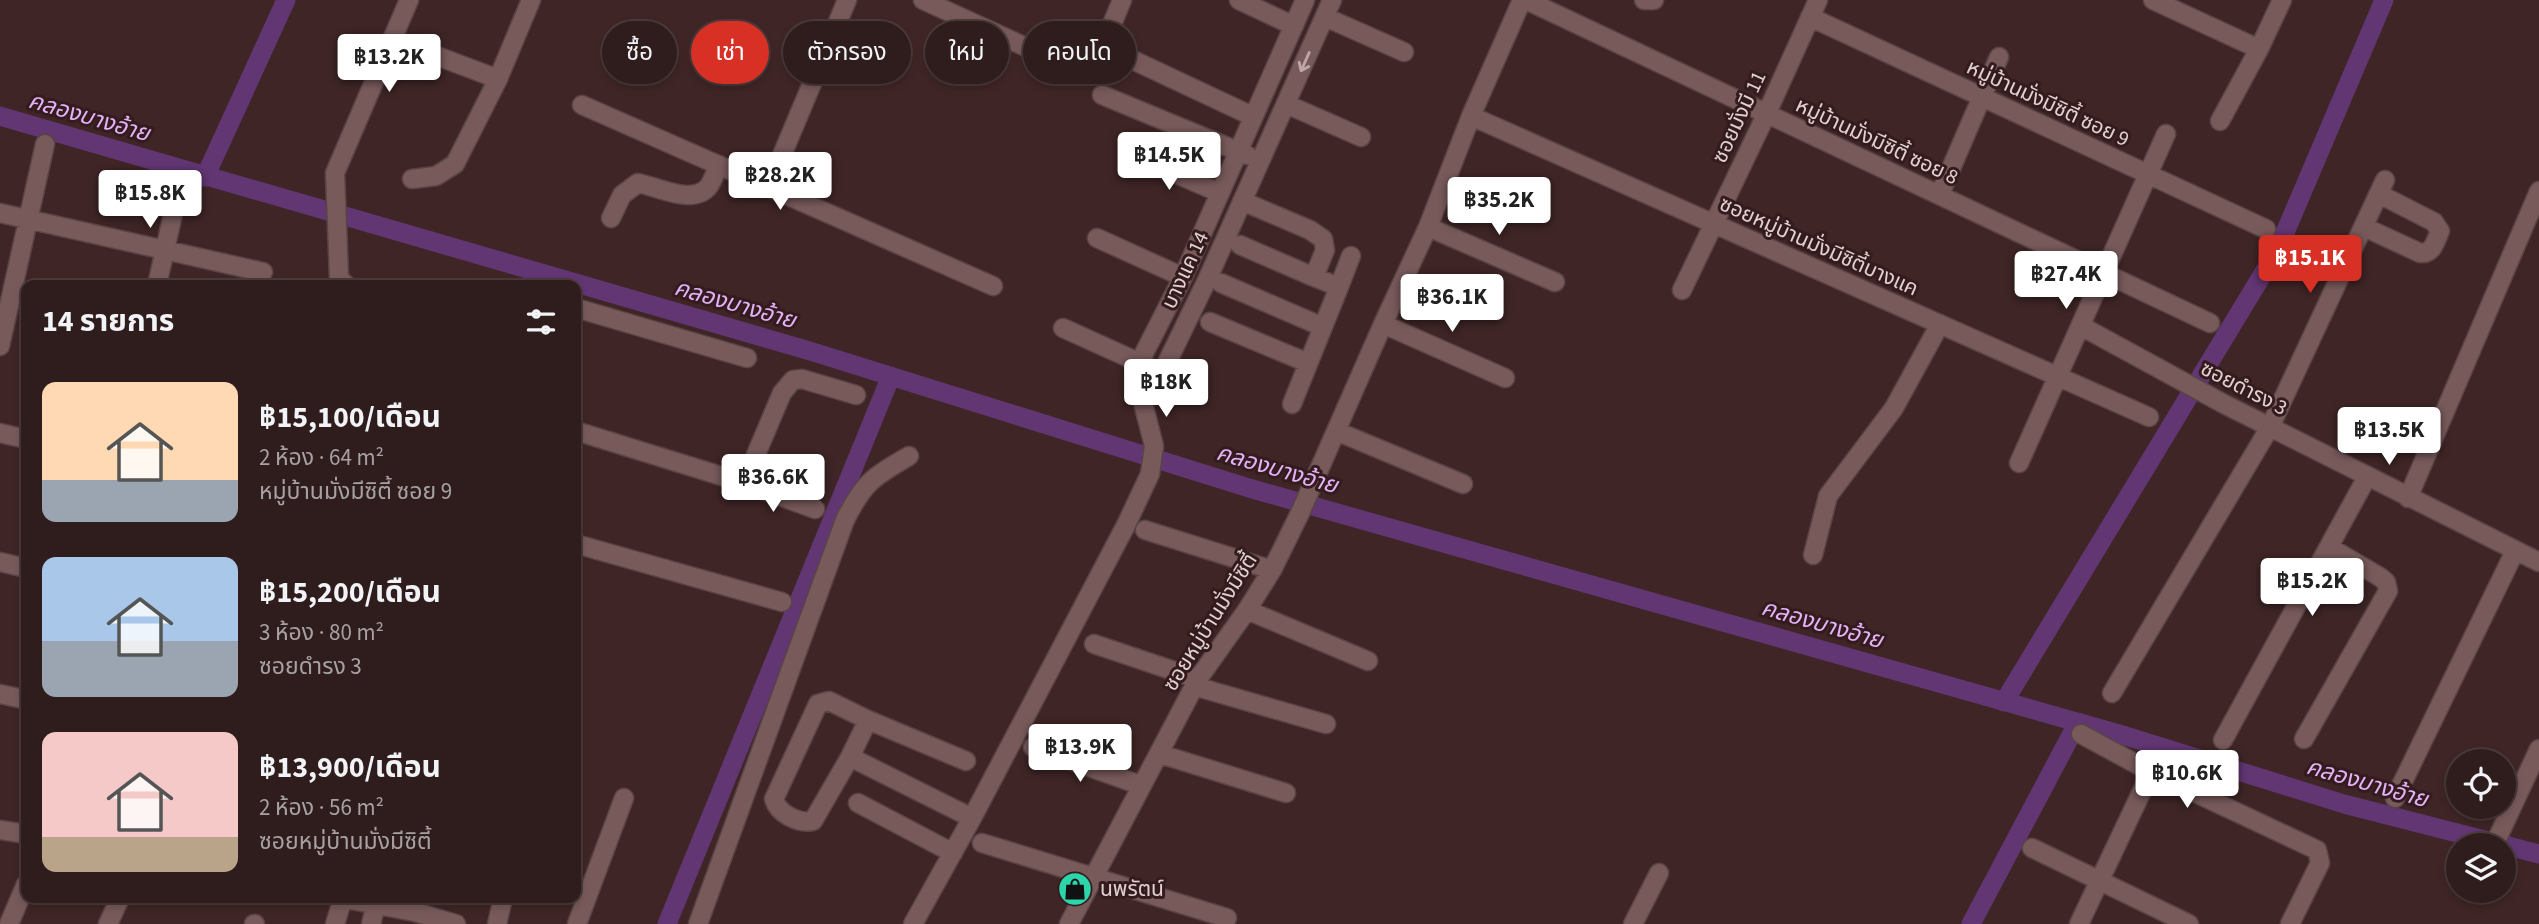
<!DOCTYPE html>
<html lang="th">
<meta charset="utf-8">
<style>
:root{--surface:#2f1c1c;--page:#3b2929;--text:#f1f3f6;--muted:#a7a1a3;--line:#4a3a3b;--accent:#d93025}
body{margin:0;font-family:"Source Sans 3","Noto Sans Thai",sans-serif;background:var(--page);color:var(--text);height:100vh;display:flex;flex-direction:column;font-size:26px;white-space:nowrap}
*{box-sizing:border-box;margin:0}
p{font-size:23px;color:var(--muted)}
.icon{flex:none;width:38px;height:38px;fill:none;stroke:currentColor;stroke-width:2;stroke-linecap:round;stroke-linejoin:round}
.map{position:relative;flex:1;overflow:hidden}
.panel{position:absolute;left:21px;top:280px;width:560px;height:623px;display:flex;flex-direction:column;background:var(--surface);border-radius:14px;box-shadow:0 4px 10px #0003,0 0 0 2px var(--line)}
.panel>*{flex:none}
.guide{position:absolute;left:602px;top:21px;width:665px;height:63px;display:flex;gap:14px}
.controls{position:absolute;left:2446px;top:749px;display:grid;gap:14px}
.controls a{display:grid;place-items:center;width:70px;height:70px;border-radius:50%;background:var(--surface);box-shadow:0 4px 10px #0003,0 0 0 2px var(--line);font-size:35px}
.price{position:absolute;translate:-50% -60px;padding:0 16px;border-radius:7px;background:#fff;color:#222;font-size:23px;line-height:46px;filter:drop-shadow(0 2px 4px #0008)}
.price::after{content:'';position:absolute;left:50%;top:42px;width:21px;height:16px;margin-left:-10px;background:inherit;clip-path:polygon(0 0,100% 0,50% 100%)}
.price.current{background:var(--accent);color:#fff}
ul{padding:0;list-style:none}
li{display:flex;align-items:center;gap:21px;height:175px;padding:0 21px}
li span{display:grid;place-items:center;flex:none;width:196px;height:140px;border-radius:14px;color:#555}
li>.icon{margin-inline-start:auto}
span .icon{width:84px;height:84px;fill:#fffc;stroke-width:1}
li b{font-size:30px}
h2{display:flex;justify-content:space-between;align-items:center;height:84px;padding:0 21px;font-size:30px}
.pill{padding:0 24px;border-radius:32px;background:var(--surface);box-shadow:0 4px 10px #0003,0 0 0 2px var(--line);font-size:24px;line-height:63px}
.pill.current{background:var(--accent);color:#fff}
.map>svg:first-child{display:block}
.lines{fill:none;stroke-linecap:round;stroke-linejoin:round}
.canal{stroke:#613673;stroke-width:19}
.minor-casing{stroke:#594445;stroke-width:21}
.minor{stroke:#785a5b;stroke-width:18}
.oneway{stroke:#bda7a8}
.labels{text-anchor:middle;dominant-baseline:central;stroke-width:6;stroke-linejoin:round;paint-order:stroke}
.street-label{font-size:21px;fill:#e2d1d1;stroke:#341b1d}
.poi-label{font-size:21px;fill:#e2d1d1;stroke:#341b1d;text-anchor:start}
.water-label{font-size:23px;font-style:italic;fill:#e3b2f9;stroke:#341b1d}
</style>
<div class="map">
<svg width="2539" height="924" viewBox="0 0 2539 924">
<rect width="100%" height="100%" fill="#3f2526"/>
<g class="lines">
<!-- canal -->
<path class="canal" d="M 0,116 L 810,351 L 1249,488 L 2126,736 L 2344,804 L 2504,845
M 205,177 L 286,0
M 2004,702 L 2278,249 L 2384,0
M 2504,845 L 2539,854
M 667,924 L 891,376
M 1971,924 L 2078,722"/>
<!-- minor casing -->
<g class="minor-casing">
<path id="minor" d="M 923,0 L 1076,70
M 1122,0 L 1103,46 L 1252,116
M 1239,0 L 1294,26
M 1305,0 L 1183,277 L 1139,363 L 1143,403 L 1162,373 L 1208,278 L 1332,0
M 1526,0 L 2210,323
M 1644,0 L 1654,0
M 2153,0 L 2259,49
M 1325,17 L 1404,52
M 1810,17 L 2266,229
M 392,39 L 498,79
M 1102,95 L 1247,155
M 1286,104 L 1361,137
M 582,105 L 993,286
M 1471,116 L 2149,417
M 2220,121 L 2259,49 L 2282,0
M 1133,155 L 1220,193
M 412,179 L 436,176 L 455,164 L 498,79 L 531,0
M 769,186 L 847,0
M 1940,194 L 1999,57
M 1242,201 L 1310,230 L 1323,239 L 1325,250 L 1314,277 L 1339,287 L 1292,404
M 0,213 L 263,272
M 611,218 L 622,195 L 638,183 C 658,187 694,206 709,186 C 713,180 716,171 719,165
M 1428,227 L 1555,282
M 2364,227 L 2420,253 C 2433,254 2435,242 2440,231 L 2434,222 L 2379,194
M 1097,238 L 1183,277
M 1240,245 L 1314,277
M 1221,283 L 1323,327
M 157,285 L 180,183
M 346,285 L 339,278 L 335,173 L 409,0
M 1339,287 L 1351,256
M 1682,290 L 1766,115 L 1818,0
M 576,308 L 747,358
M 1210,322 L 1308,363
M 1383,324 L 1505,378
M 2081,326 L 2224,404 L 2539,562
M 1063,328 L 1149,367
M 0,346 L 45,144
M 576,431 L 744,483 L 782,393 L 793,380 L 802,379 L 856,395
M 1336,431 L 1463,484
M 0,433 L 26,439
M 2019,463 L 2166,134
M 744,483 L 815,509
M 2408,498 L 2539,191
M 1145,530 L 1272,570
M 576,544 L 782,602
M 1813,555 L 1828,496 L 1894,408 L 1940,324
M 0,562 L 26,568
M 1247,610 L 1368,661
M 1094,644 L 1198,679
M 1194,686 L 1326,724
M 2112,693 L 2270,427 L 2385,180
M 0,694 L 23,699
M 2081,734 L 2151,772 L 2317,850 L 2320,863 L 2290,924
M 2304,739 L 2388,591 L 2386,582 L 2380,577 L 2329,547
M 2223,740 L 2367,477
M 1033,747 L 1140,785
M 1160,754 L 1286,793
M 850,757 L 868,720
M 966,761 L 868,720 L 829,701 L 818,704 L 774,799 C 778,814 799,824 813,821 L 850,757 L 972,818
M 2395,798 L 2515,551
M 858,803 L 953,853
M 0,830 L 26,834
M 2497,839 L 2539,749
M 982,843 L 1227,918
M 2032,848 L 2189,924
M 341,898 L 415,912 L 456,924
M 9,924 L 26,884
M 108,924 L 120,898
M 254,924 L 255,924
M 335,924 L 343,898
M 371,924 L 376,905
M 497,924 L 503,898
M 577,924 L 624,798
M 698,924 L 845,520 C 864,482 873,477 909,456
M 913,924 L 972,818 L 1126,525 L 1150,474 L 1154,446 L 1143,403
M 1069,924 L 1198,679 L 1247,610 L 1272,570 L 1300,513 L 1383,324 L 1428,227 L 1471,116 L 1522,0
M 1633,924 L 1659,873
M 2079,924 L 2151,772"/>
</g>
<!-- minor -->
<use href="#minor" class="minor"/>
</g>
<!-- one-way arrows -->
<defs><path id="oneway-shaft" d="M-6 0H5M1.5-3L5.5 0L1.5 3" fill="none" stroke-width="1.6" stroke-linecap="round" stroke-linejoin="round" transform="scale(1.75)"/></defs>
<use class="oneway" href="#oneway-shaft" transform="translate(1305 62) rotate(114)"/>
<!-- icons -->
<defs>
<g id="shop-disc" transform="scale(1.75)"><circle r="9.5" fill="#2dd5ab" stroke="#341b1d"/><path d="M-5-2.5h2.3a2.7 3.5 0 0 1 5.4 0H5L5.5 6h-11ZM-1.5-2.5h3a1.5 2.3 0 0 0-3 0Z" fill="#111"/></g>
</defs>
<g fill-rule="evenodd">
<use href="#shop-disc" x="1075" y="889"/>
</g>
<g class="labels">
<!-- street labels -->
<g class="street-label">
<text transform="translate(2048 103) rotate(25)">หมู่บ้านมั่งมีซิตี้ ซอย 9</text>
<text transform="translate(1739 117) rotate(-65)">ซอยมั่งมี 11</text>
<text transform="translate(1877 141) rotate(25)">หมู่บ้านมั่งมีซิตี้ ซอย 8</text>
<text transform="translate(1819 246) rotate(24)">ซอยหมู่บ้านมั่งมีซิตี้บางแค</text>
<text transform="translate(1185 270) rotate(-65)">บางแค 14</text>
<text transform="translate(2244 388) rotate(27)">ซอยดำรง 3</text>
<text transform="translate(1210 622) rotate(-58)">ซอยหมู่บ้านมั่งมีซิตี้</text>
</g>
<!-- poi labels -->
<g class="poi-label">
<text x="1100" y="889">นพรัตน์</text>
</g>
<!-- water labels -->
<g class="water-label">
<text transform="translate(89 117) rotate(16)">คลองบางอ้าย</text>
<text transform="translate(735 304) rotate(16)">คลองบางอ้าย</text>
<text transform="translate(1277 469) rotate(16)">คลองบางอ้าย</text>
<text transform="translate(1822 624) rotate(16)">คลองบางอ้าย</text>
<text transform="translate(2367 783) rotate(16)">คลองบางอ้าย</text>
</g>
</g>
</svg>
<div class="controls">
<a><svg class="icon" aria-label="locate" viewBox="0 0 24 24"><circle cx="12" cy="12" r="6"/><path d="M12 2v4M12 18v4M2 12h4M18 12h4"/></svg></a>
<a><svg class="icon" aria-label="layers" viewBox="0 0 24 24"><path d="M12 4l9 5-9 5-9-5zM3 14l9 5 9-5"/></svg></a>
</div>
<b class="price" style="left:389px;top:94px">฿13.2K</b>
<b class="price" style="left:1169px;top:192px">฿14.5K</b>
<b class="price" style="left:780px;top:212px">฿28.2K</b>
<b class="price" style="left:150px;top:230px">฿15.8K</b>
<b class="price" style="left:1499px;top:237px">฿35.2K</b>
<b class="price current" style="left:2310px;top:295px">฿15.1K</b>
<b class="price" style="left:2066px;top:311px">฿27.4K</b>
<b class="price" style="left:1452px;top:334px">฿36.1K</b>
<b class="price" style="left:1166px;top:419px">฿18K</b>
<b class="price" style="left:2389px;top:467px">฿13.5K</b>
<b class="price" style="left:773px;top:514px">฿36.6K</b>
<b class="price" style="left:2312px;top:618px">฿15.2K</b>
<b class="price" style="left:1080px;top:784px">฿13.9K</b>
<b class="price" style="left:2187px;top:810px">฿10.6K</b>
<div class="guide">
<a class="pill">ซื้อ</a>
<a class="pill current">เช่า</a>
<a class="pill">ตัวกรอง</a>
<a class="pill">ใหม่</a>
<a class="pill">คอนโด</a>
</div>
<section class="panel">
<h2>14 รายการ<svg class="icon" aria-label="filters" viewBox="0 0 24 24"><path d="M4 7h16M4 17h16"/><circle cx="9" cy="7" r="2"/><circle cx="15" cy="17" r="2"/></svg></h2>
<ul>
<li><span style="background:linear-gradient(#ffd9b3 70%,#9aa5b1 0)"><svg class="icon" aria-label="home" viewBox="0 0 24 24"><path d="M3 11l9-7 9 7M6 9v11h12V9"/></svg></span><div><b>฿15,100/เดือน</b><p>2 ห้อง · 64 m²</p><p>หมู่บ้านมั่งมีซิตี้ ซอย 9</p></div></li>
<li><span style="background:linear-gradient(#a9c7e8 60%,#9aa5b1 0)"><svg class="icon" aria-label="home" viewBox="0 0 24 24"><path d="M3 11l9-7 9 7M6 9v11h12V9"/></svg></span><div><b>฿15,200/เดือน</b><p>3 ห้อง · 80 m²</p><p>ซอยดำรง 3</p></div></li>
<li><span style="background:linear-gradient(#f6c9c9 75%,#b9a48a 0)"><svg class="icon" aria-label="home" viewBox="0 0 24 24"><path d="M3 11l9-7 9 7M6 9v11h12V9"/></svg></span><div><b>฿13,900/เดือน</b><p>2 ห้อง · 56 m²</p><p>ซอยหมู่บ้านมั่งมีซิตี้</p></div></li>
</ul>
</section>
</div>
